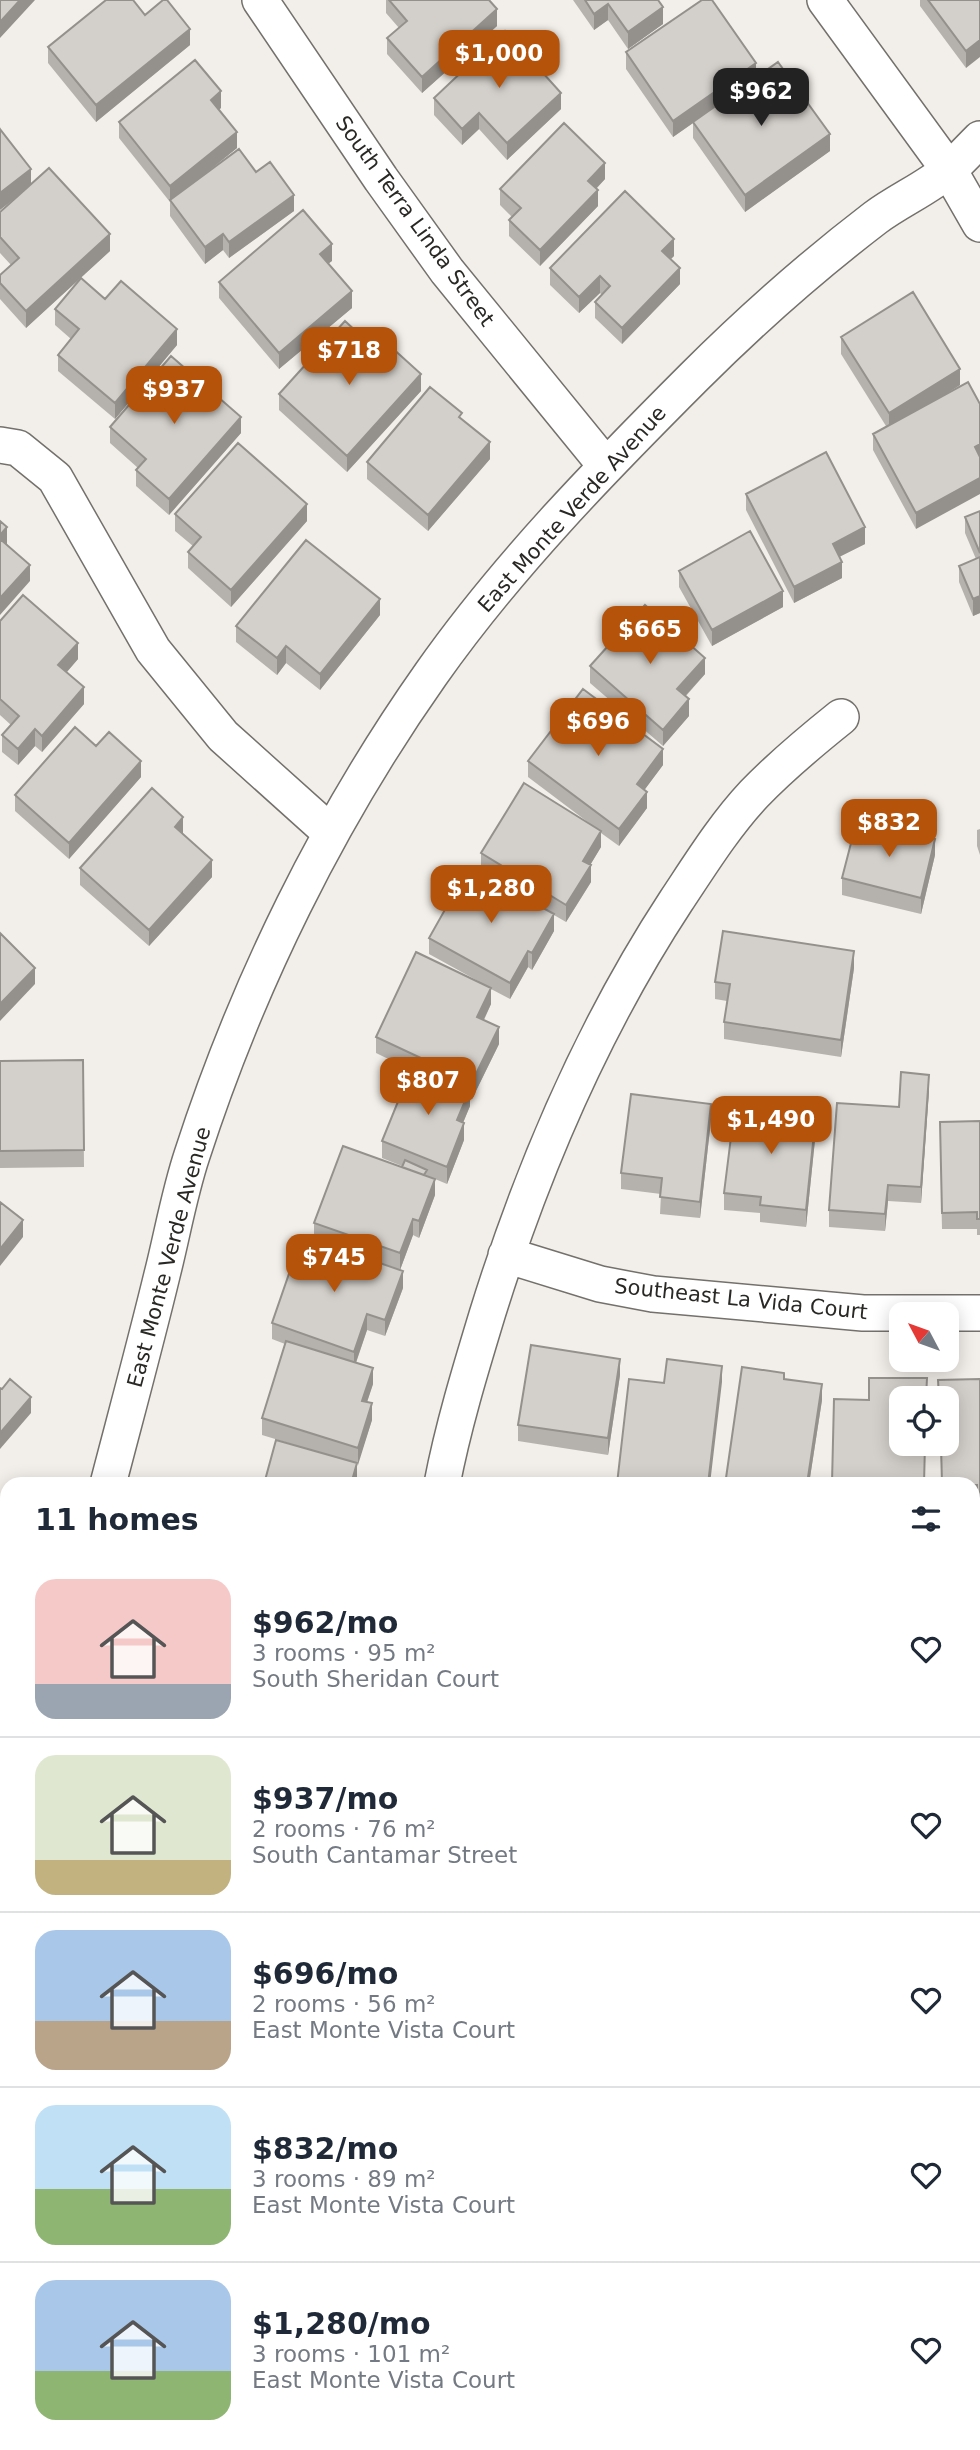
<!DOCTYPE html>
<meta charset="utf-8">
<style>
:root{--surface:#fff;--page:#f6f6f7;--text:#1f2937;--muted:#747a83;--line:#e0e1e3;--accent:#b45309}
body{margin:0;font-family:"DejaVu Sans",sans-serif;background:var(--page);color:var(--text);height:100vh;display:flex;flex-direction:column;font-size:26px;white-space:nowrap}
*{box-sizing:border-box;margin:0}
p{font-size:23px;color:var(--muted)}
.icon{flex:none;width:38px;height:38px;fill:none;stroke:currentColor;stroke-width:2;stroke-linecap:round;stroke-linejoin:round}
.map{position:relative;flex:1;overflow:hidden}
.sheet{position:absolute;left:0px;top:1477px;width:980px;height:973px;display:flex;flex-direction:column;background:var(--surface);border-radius:21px 21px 0 0;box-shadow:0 4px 18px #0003}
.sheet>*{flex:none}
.needle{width:46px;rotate:311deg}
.fabs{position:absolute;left:889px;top:1302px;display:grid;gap:14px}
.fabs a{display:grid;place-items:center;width:70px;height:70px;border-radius:14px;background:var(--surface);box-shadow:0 4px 18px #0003;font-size:35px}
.price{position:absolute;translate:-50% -60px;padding:0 16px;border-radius:14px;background:var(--accent);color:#fff;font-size:23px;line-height:46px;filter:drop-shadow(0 2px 4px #0008)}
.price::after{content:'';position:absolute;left:50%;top:42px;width:21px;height:16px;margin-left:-10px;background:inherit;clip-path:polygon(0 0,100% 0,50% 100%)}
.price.selected{background:#222;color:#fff}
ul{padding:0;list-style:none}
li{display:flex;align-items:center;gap:21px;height:175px;padding:0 35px}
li+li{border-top:2px solid var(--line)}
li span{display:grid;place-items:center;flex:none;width:196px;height:140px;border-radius:21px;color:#555}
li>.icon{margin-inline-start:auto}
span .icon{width:84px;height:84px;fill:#fffc;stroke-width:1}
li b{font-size:30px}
h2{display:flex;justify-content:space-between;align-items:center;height:84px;padding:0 35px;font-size:30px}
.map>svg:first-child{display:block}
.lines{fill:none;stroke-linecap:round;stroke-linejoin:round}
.street-casing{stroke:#74716c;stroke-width:38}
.street{stroke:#fff;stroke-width:35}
.wall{fill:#b5b2ae}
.shaded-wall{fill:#94918d}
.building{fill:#d3cfca;stroke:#94918d;stroke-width:2}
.labels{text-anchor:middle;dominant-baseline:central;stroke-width:5;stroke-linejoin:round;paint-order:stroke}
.street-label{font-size:21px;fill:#292825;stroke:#fff}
</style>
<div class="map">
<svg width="980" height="2450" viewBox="0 0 980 2450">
<rect width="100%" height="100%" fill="#f2eee9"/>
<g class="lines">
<!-- street casing -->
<g class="street-casing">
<path id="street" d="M 260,0 L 381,179 L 447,271 L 606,466
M 825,0 L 949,170 L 980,224
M 0,445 L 18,448 L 55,478 L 153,650 L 223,736 L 331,833
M 506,1255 L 600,1284 L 653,1294 L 863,1313 L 980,1313
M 108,1484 C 126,1415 145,1345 162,1275 C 172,1236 179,1194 192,1155 C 247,985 328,820 431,674 C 507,566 601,470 694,377 C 751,320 811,267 875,218 C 899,200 928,188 951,168 C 961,159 970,149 980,139
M 442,1484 C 453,1427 470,1371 487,1315 C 532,1170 592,1029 676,901 C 700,865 724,826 754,794 C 781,766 811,741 841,717
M 0,1627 L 7,1630
M 973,1798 L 980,1798
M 0,1818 L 7,1797
M 973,2305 L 980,2305"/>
</g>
<!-- street -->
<use href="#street" class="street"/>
</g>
<!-- wall -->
<path class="wall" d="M 386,0 L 489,0 L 497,26 L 422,93 L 387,54 L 387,38 L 399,28 L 386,13 Z
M 573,0 L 658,0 L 663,24 L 628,49 L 608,20 L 594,30 Z
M 920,0 L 980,0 L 966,68 L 920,6 Z
M 145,15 L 190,45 L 96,122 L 48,63 L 48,47 Z
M 626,52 L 756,77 L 830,151 L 745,212 L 693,138 L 693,123 L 673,137 L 626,69 Z
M 434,98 L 561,109 L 507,160 L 479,129 L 462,145 L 434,115 Z
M 221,108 L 218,110 L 237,148 L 200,178 L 256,172 L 294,211 L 229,258 L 223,250 L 205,264 L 170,216 L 170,202 L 119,138 L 119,122 Z
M 605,179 L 597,188 L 598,206 L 540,266 L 509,236 L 509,220 L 512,217 L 500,205 L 500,189 Z
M 31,184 L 110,251 L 26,328 L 0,299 L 0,275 L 11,265 L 0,253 L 0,212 Z
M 674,256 L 671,259 L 680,284 L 622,344 L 595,318 L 595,302 L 602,295 L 600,293 L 579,313 L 550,285 L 550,268 Z
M 332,261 L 328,263 L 352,308 L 279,369 L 219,298 L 219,282 Z
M 55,309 L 177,345 L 115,419 L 58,371 L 58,355 L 71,339 L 55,325 Z
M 841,337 L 960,385 L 950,391 L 916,529 L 873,450 L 873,434 L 886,426 L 841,354 Z
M 421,391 L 347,472 L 279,410 L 279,394 Z
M 462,419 L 490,459 L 428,531 L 367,479 L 367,462 Z
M 110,427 L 241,433 L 169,515 L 136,486 L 136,470 L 138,468 L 110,443 Z
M 746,494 L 865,544 L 839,557 L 842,578 L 794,603 L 746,510 Z
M 980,511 L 980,613 L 973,616 L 959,582 L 959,566 L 976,559 L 965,533 L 965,517 Z
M 175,514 L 307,521 L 231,607 L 188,568 L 188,552 L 193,546 L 175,531 Z
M 679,571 L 783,607 L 712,646 L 679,587 Z
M 380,615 L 320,690 L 286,663 L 277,675 L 236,642 L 236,626 Z
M 0,621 L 78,659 L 67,672 L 84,704 L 42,752 L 35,746 L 18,765 L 2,752 L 2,735 L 11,725 L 0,715 Z
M 590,666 L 705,674 L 686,696 L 689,716 L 663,746 L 590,683 Z
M 96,746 L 141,777 L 69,859 L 15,811 L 15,795 Z
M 528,761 L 663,765 L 644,790 L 647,808 L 619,846 L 601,833 L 601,847 L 590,865 L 591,882 L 566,922 L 554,915 L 554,931 L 532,970 L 528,967 L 510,999 L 491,989 L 491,1004 L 484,1020 L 499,1044 L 472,1099 L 470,1097 L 470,1106 L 463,1123 L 464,1140 L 447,1184 L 435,1179 L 435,1195 L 419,1238 L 413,1235 L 400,1270 L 314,1240 L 314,1223 L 402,1166 L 382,1158 L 382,1141 L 411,1070 L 376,1053 L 376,1037 L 478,981 L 429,954 L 429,938 L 546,910 L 481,870 L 481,853 L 589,823 L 528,777 Z
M 980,829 L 980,855 L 977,846 L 977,830 Z
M 183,833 L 183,834 L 212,877 L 149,946 L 80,885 L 80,868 Z
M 935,855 L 921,914 L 842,895 L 842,878 Z
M 854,968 L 841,1057 L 724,1039 L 724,1022 L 727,1001 L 715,999 L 715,982 Z
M 83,1060 L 84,1167 L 0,1168 L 0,1061 Z
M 929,1091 L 921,1203 L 888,1201 L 885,1231 L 829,1227 L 829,1210 L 899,1107 Z
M 711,1120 L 700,1218 L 660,1214 L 661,1194 L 621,1189 L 621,1173 Z
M 980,1121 L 980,1235 L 977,1235 L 977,1229 L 942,1229 L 940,1139 Z
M 816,1130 L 806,1227 L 760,1222 L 760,1213 L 724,1210 L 724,1193 Z
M 403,1288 L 385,1336 L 367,1330 L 356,1363 L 373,1384 L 367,1402 L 372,1420 L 357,1465 L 357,1480 L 295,1445 L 262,1435 L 262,1418 L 285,1344 L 272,1339 L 272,1323 Z
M 620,1375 L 608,1455 L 518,1441 L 518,1425 Z
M 980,1379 L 980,1520 L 977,1520 L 977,1501 L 973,1502 L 973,1484 L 942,1484 L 940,1444 L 947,1444 L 947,1398 L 938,1398 L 938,1380 Z
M 822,1400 L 809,1484 L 726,1484 L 726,1478 Z
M 973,1865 L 980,1865 L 980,1967 L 973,1966 Z
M 0,2022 L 7,2025 L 7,2245 L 0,2242 Z
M 973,2095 L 980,2095 L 980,2221 L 973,2220 Z
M 250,2443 L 270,2443 L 262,2450 L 257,2450 Z"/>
<!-- shaded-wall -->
<path class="shaded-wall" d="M 20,0 L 35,0 L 0,38 L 0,22 Z
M 608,4 L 608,20 L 594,30 L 594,14 Z
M 663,7 L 663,24 L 628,49 L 628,32 Z
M 497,9 L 497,26 L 422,93 L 422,77 Z
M 190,29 L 190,45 L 96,122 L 96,105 Z
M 980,40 L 980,57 L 966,68 L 966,51 Z
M 756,63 L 756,79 L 673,137 L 673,121 Z
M 221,91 L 221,108 L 211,116 L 211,100 Z
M 561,93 L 561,109 L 507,160 L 507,143 Z
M 479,113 L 479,129 L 462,145 L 462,129 Z
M 237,132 L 237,148 L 171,201 L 170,200 L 170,202 L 170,186 Z
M 830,134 L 830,151 L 745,212 L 745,195 Z
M 605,163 L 605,179 L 588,197 L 588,181 Z
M 31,169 L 31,186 L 0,210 L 0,193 Z
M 598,190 L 598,206 L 540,266 L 540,250 Z
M 294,195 L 294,211 L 229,258 L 229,242 Z
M 110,234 L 110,251 L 26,328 L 26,311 Z
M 223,234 L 223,250 L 205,264 L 205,247 Z
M 674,239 L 674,256 L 662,267 L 662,251 Z
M 332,244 L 332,261 L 320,270 L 320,254 Z
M 680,268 L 680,284 L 622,344 L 622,328 Z
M 600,276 L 600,293 L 579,313 L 579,297 Z
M 352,291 L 352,308 L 279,369 L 279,353 Z
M 177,329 L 177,345 L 115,419 L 115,403 Z
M 960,369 L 960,385 L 889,430 L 889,413 Z
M 421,374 L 421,391 L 347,472 L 347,456 Z
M 241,417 L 241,433 L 169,515 L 169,499 Z
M 490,442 L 490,459 L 428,531 L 428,515 Z
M 980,444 L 980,461 L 975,447 Z
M 980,478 L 980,494 L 916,529 L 916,513 Z
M 307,504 L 307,521 L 231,607 L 231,590 Z
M 7,527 L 7,544 L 0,551 L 0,535 Z
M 865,527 L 865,544 L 833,560 L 833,544 Z
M 842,562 L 842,578 L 794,603 L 794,587 Z
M 30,565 L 30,581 L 0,615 L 0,598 Z
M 783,591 L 783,607 L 712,646 L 712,630 Z
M 980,596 L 980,613 L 973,616 L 973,599 Z
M 380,599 L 380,615 L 320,690 L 320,674 Z
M 78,643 L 78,659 L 58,682 L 58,665 Z
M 286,646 L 286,663 L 277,675 L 277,658 Z
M 705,658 L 705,674 L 677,705 L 677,689 Z
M 84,687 L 84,704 L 42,752 L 42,736 Z
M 689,699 L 689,716 L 663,746 L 663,730 Z
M 35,729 L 35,746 L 18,765 L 18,749 Z
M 663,749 L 663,765 L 637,800 L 637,784 Z
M 141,761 L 141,777 L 69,859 L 69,843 Z
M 647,792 L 647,808 L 619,846 L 619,829 Z
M 183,817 L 183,833 L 175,843 L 175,827 Z
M 601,831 L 601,847 L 583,877 L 583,861 Z
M 935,839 L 935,855 L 921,914 L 921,898 Z
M 212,860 L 212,877 L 149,946 L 149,930 Z
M 591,865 L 591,882 L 566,922 L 566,905 Z
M 554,914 L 554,931 L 532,970 L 532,953 Z
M 528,951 L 528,967 L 510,999 L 510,983 Z
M 854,951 L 854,968 L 841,1057 L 841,1040 Z
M 35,968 L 35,984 L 0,1021 L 0,1004 Z
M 491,988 L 491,1004 L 477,1034 L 477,1017 Z
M 499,1027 L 499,1044 L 472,1099 L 472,1082 Z
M 929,1075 L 929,1091 L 921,1203 L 921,1187 Z
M 470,1089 L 470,1106 L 457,1137 L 457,1120 Z
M 711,1104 L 711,1120 L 700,1218 L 700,1202 Z
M 816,1114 L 816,1130 L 806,1227 L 806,1210 Z
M 464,1123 L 464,1140 L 447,1184 L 447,1167 Z
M 435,1179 L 435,1195 L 419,1238 L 419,1221 Z
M 888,1185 L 888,1201 L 885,1231 L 885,1214 Z
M 413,1219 L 413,1235 L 400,1270 L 400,1253 Z
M 23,1220 L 23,1237 L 0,1266 L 0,1249 Z
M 403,1271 L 403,1288 L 385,1336 L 385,1320 Z
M 367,1314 L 367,1330 L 354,1368 L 354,1352 Z
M 620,1359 L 620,1375 L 608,1455 L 608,1438 Z
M 722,1366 L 722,1382 L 710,1484 L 708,1484 Z
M 373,1368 L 373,1384 L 362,1417 L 362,1401 Z
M 822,1384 L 822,1400 L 809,1484 L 807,1484 Z
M 31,1397 L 31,1413 L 0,1449 L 0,1433 Z
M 372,1403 L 372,1420 L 358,1465 L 358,1448 Z
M 357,1463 L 357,1480 L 356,1484 L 351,1484 Z
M 259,2443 L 270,2443 L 262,2450 L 259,2450 Z
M 423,2443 L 428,2443 L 426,2450 L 421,2450 Z
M 556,2443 L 560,2443 L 558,2450 L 555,2450 Z"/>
<!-- building -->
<path class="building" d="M 0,0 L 20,0 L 0,22 Z
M 106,0 L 133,0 L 145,15 L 163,0 L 167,0 L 190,29 L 96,105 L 48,47 Z
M 389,0 L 489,0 L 497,9 L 422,77 L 387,38 L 407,21 Z
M 585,0 L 658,0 L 663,7 L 628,32 L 608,4 L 594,14 Z
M 702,0 L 712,0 L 756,63 L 673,121 L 626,52 Z
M 928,0 L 980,0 L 980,40 L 966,51 Z
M 505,31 L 561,93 L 507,143 L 479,113 L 462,129 L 434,98 Z
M 195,60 L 221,91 L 211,100 L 237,132 L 170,186 L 119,122 Z
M 778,62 L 830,134 L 745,195 L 693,122 Z
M 564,123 L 605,163 L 588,181 L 598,190 L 540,250 L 509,220 L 521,208 L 500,189 Z
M 0,129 L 31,169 L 0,193 Z
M 239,149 L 256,172 L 270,162 L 294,195 L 229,242 L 223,234 L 205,247 L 170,200 Z
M 49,168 L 110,234 L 26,311 L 0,283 L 0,275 L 19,258 L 0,237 L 0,212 Z
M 625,191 L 674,239 L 662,251 L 680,268 L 622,328 L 595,302 L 610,286 L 600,276 L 579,297 L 550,268 Z
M 303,210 L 332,244 L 320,254 L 352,291 L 279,353 L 219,282 Z
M 81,278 L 105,299 L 121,281 L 177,329 L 115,403 L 58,355 L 79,329 L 55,309 Z
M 913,292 L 960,369 L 889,413 L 841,337 Z
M 345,321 L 372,346 L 380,337 L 421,374 L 347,456 L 279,394 Z
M 171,356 L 241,417 L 169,499 L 136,470 L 146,459 L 110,427 Z
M 968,382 L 980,404 L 980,444 L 975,447 L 980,457 L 980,478 L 916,513 L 873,434 Z
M 430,387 L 462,413 L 459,417 L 490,442 L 428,515 L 367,462 Z
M 238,443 L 307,504 L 231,590 L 188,552 L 201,537 L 175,514 Z
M 826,452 L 865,527 L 833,544 L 842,562 L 794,587 L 746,494 Z
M 980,511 L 980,553 L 965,517 Z
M 0,521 L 7,527 L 0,535 Z
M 750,531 L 783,591 L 712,630 L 679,571 Z
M 0,539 L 30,565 L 0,598 Z
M 306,540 L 380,599 L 320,674 L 286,646 L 277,658 L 236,626 Z
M 980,557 L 980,596 L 973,599 L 959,566 Z
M 23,595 L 78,643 L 58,665 L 84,687 L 42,736 L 35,729 L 18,749 L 2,735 L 19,716 L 0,699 L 0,621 Z
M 645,605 L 705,658 L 677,689 L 689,699 L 663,730 L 590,666 Z
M 583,689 L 663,749 L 637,784 L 647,792 L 619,829 L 528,761 Z
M 75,727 L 96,746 L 109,732 L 141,761 L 69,843 L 15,795 Z
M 524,783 L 601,831 L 583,861 L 591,865 L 566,905 L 481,853 Z
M 152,788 L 183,817 L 175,827 L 212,860 L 149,930 L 80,868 Z
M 857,820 L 935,839 L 921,898 L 842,878 Z
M 469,867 L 554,914 L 532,953 L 528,951 L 510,983 L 429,938 Z
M 723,931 L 854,951 L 841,1040 L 724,1022 L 730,984 L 715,982 Z
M 0,933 L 35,968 L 0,1004 Z
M 416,952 L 491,988 L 477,1017 L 499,1027 L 472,1082 L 376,1037 Z
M 83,1060 L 84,1150 L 0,1151 L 0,1061 Z
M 412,1067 L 470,1089 L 457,1120 L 464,1123 L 447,1167 L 382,1141 Z
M 901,1072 L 929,1075 L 921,1187 L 888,1185 L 885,1214 L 829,1210 L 837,1103 L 899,1107 Z
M 631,1094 L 711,1104 L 700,1202 L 660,1197 L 662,1178 L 621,1173 Z
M 735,1105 L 816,1114 L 806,1210 L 760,1205 L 761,1197 L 724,1193 Z
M 980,1121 L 980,1219 L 977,1219 L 977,1212 L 942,1213 L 940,1122 Z
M 343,1146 L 435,1179 L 419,1221 L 413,1219 L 400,1253 L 314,1223 Z
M 405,1160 L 427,1170 L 424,1175 L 402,1167 Z
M 0,1202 L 23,1220 L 0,1249 Z
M 302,1236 L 403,1271 L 385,1320 L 367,1314 L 354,1352 L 272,1323 Z
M 286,1341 L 373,1368 L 362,1401 L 372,1403 L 358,1448 L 262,1418 Z
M 531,1345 L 620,1359 L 608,1438 L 518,1425 Z
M 667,1359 L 722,1366 L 708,1484 L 617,1484 L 629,1379 L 664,1383 Z
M 742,1367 L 784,1373 L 784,1379 L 822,1384 L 807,1484 L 768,1484 L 726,1478 Z
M 869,1378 L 927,1378 L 926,1398 L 901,1398 L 901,1444 L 925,1444 L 924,1484 L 832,1483 L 834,1399 L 869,1400 Z
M 10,1379 L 31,1397 L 0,1433 L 0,1388 L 2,1389 Z
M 980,1379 L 980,1503 L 977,1504 L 977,1485 L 973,1485 L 973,1484 L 942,1484 L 941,1444 L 947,1444 L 947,1398 L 939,1398 L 938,1380 Z
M 276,1440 L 357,1463 L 351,1484 L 264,1484 Z
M 973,1865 L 980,1865 L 980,1950 L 973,1950 Z
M 0,2022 L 7,2025 L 7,2120 L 0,2118 Z
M 973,2095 L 980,2095 L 980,2204 L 973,2204 Z
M 0,2132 L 7,2134 L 7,2228 L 0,2226 Z
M 310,2443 L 423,2443 L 421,2450 L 308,2450 Z
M 453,2443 L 556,2443 L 555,2450 L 451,2450 Z
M 577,2443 L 685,2443 L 684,2450 L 577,2450 Z
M 696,2443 L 802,2443 L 801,2450 L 696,2450 Z
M 836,2443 L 928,2443 L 928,2450 L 836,2450 Z"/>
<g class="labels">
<!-- street labels -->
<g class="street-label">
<text transform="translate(415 221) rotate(54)">South Terra Linda Street</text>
<text transform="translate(572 509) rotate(-48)">East Monte Verde Avenue</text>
<text transform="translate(169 1257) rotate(-75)">East Monte Verde Avenue</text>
<text transform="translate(741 1299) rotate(6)">Southeast La Vida Court</text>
</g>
</g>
</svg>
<div class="fabs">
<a><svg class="needle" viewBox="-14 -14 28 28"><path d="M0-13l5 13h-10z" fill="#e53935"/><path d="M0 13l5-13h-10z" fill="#747a83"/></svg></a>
<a><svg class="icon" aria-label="locate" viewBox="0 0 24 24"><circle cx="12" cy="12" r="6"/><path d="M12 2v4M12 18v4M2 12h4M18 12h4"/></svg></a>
</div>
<b class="price" style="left:499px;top:90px">$1,000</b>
<b class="price selected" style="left:761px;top:128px">$962</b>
<b class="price" style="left:349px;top:387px">$718</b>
<b class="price" style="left:174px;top:426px">$937</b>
<b class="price" style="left:650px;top:666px">$665</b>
<b class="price" style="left:598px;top:758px">$696</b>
<b class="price" style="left:889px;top:859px">$832</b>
<b class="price" style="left:491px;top:925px">$1,280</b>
<b class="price" style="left:428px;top:1117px">$807</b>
<b class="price" style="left:771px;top:1156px">$1,490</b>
<b class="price" style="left:334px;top:1294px">$745</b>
<section class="sheet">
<h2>11 homes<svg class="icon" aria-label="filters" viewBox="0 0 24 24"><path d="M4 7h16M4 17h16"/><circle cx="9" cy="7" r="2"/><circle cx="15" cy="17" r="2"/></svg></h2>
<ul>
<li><span style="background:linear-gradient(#f6c9c9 75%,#9aa5b1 0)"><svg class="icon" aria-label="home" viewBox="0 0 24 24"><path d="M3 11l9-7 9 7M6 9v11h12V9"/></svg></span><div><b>$962/mo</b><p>3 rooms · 95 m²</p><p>South Sheridan Court</p></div><svg class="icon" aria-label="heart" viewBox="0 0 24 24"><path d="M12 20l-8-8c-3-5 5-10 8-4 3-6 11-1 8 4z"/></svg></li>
<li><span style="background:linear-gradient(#dfe7d0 75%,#c2b280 0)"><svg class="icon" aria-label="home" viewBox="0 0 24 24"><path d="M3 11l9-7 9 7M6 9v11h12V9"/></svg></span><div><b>$937/mo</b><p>2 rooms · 76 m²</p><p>South Cantamar Street</p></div><svg class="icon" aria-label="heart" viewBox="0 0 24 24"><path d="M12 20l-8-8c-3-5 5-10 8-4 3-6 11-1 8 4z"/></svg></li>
<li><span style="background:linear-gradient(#a9c7e8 65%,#b9a48a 0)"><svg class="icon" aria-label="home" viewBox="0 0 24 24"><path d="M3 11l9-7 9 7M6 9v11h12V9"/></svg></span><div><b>$696/mo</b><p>2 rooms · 56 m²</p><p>East Monte Vista Court</p></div><svg class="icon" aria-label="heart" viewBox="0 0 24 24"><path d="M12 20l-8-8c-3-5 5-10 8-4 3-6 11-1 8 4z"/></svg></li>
<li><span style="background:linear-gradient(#bfe0f5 60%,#8fb573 0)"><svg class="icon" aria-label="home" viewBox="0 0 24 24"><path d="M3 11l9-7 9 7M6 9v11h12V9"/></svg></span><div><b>$832/mo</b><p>3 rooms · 89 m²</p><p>East Monte Vista Court</p></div><svg class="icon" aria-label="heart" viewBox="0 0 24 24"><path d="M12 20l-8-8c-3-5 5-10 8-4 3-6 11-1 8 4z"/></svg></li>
<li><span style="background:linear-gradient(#a9c7e8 65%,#8fb573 0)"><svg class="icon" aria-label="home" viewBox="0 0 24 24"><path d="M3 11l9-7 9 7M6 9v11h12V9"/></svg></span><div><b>$1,280/mo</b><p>3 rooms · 101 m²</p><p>East Monte Vista Court</p></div><svg class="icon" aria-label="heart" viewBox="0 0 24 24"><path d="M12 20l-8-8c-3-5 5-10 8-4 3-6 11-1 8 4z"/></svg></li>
</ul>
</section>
</div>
